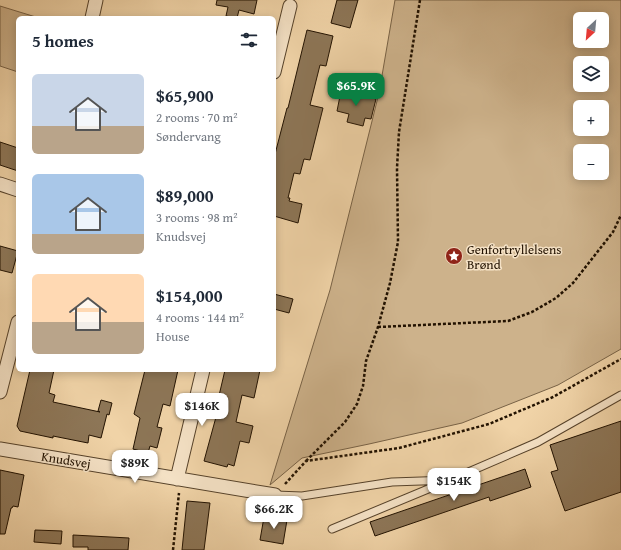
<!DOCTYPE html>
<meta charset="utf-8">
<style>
:root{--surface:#fff;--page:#f2f2f3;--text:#1f2937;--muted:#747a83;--accent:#0b8043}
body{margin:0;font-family:"Gentium Book Plus",serif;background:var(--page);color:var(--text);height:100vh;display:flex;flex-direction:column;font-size:15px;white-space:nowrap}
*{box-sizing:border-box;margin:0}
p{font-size:13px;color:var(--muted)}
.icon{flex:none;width:22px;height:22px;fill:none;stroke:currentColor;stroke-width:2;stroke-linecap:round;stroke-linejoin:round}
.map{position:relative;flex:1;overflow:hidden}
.panel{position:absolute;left:16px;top:16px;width:260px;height:356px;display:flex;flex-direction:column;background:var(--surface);border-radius:6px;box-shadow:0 2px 10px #0003}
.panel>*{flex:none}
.needle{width:26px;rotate:206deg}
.tools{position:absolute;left:573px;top:12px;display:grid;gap:8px}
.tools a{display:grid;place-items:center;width:36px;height:36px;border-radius:6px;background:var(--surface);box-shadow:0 2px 10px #0003;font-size:20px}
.price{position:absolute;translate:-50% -34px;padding:0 9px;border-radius:8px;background:#fff;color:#222;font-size:13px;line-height:26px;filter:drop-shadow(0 1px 2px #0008)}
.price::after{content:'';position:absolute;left:50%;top:24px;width:12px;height:9px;margin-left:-6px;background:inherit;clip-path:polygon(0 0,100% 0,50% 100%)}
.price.selected{background:var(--accent);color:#fff}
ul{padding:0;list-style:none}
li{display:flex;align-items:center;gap:12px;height:100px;padding:0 16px}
li span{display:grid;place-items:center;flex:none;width:112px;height:80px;border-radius:6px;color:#555}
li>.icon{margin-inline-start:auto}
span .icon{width:48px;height:48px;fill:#fffc;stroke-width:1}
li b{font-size:17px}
h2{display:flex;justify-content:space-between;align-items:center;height:48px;padding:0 16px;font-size:17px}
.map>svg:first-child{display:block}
.green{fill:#cdb28b;stroke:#786246;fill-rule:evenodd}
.building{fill:#8d7657;stroke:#221201}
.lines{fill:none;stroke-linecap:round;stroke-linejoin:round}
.service-casing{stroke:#56422a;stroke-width:9}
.minor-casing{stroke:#56422a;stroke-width:15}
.path{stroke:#221201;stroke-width:2.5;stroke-dasharray:3 2;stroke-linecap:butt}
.service{stroke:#f5e2c6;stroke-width:7}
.minor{stroke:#f5e2c6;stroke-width:13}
.labels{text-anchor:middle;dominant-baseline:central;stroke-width:3;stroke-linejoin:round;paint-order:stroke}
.poi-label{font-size:13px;fill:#221201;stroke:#f5e2c6;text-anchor:start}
.street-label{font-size:13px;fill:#221201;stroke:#f5e2c6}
</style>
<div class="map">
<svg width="621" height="550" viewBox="0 0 621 550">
<rect width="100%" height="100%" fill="#f0d3a7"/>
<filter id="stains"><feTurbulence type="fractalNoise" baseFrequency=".005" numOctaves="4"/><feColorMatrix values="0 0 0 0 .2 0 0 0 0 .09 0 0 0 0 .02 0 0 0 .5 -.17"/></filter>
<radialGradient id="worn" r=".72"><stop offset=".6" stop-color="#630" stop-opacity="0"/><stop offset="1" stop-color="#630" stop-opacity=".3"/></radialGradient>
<!-- green -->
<path class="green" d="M 395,0 L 621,0 L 621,349 L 558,385 L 462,423 L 369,444 L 302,458 L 270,485 L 330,290 L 379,93 ZM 580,19 L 602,19 L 602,41 L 580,41 ZM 580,63 L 602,63 L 602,85 L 580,85 ZM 580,107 L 602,107 L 602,129 L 580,129 ZM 580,151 L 602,151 L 602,173 L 580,173 Z
M 0,6 L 39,18 L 18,18 L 18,72 L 0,66 Z"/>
<!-- building -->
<path class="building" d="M 217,0 L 257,0 L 254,14 L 239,10 L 237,18 L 226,16 L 228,7 L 216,5 Z
M 337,0 L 358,0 L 350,28 L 331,23 Z
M 307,30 L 333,36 L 326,66 L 320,65 L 310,105 L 323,108 L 310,160 L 304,159 L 300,174 L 294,173 L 288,198 L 290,198 L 289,201 L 302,204 L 298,223 L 274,216 L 274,158 L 287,108 L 288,108 Z
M 341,91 L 376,99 L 371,119 L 365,118 L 363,126 L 347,122 L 349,114 L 337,111 Z
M 0,142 L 18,148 L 18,171 L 0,165 Z
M 0,246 L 18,251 L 12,273 L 0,270 Z
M 274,294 L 293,299 L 289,313 L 274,309 Z
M 30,370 L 54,370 L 49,393 L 55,395 L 53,402 L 100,412 L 98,411 L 101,400 L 112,403 L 109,415 L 107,414 L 101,438 L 89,435 L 88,443 L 53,436 L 53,438 L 20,431 L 17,426 Z
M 145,370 L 178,370 L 170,406 L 163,404 L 157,427 L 162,428 L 157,448 L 150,446 L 148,453 L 133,449 L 140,418 L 134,414 Z
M 225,370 L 260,370 L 254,398 L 242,395 L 236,422 L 253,426 L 249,443 L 240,441 L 234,466 L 228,464 L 227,467 L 204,461 L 216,417 L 214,417 Z
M 621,421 L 621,492 L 565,511 L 551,472 L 558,470 L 550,445 Z
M 525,469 L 531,487 L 490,501 L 489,497 L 375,536 L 370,522 Z
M 0,470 L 24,475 L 18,507 L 13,506 L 12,508 L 11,508 L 5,534 L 0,534 Z
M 187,501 L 210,503 L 204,550 L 182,550 Z
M 264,517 L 287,520 L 283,544 L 260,540 Z
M 35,530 L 62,531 L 61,544 L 34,542 Z
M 73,535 L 129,538 L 128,550 L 88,550 L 88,547 L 73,547 Z"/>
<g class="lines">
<!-- service casing -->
<g class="service-casing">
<path id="service" d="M 275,495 L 302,496 L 392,482 L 450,480 L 538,442 L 621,395
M 332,529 L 445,482"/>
</g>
<!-- minor casing -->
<g class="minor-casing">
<path id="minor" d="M 92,18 L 96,0
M 274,72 L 290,6
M 0,184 L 18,190
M 0,392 L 18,322
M 0,449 L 275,495
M 177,479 L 203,370"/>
</g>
<!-- path -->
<path class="path" d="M 378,327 L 508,321 L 532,312 L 556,298 L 573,283 L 613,232 L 621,215
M 306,461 L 345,422 L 357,404 L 363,386 L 366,361 L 378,327 L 390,283 L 398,242 L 397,168 L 399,132 L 420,0
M 285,484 L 306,461 L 399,448 L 489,424 L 553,397 L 621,359
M 173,550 L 179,493"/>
<!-- service -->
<use href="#service" class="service"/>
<!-- minor -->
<use href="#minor" class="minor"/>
</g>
<!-- icons -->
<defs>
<g id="sight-disc" transform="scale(0.9)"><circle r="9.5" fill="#8f2418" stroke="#f5e2c6"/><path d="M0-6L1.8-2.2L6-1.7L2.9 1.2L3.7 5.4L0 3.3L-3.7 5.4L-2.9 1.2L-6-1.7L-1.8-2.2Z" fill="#fff"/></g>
</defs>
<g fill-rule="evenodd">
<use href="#sight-disc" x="454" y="256"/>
</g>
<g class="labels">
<!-- poi labels -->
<g class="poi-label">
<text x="467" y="249">Genfortryllelsens<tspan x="467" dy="15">Brønd</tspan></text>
</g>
<!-- street labels -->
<g class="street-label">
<text transform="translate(66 460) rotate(9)">Knudsvej</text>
</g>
</g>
<rect width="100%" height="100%" filter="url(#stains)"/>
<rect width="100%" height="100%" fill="url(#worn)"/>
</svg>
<div class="tools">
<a><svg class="needle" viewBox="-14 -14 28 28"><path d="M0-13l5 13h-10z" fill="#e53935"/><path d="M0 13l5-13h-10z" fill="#747a83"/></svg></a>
<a><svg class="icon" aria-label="layers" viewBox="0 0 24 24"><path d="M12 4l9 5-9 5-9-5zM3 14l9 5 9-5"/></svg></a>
<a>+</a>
<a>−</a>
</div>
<b class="price selected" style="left:356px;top:107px">$65.9K</b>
<b class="price" style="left:202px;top:427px">$146K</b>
<b class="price" style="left:135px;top:484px">$89K</b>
<b class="price" style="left:454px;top:502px">$154K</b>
<b class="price" style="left:274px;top:530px">$66.2K</b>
<section class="panel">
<h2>5 homes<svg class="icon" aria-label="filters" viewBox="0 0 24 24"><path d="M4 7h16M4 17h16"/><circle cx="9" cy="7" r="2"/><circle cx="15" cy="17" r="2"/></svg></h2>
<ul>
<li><span style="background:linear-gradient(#c9d6e8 65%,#b9a48a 0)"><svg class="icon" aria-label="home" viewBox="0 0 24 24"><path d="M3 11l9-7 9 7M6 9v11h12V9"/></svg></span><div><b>$65,900</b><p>2 rooms · 70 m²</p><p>Søndervang</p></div></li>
<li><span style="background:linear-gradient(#a9c7e8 75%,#b9a48a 0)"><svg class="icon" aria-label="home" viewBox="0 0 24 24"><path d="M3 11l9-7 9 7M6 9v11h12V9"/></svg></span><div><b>$89,000</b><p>3 rooms · 98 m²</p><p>Knudsvej</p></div></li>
<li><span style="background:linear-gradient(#ffd9b3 60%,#b9a48a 0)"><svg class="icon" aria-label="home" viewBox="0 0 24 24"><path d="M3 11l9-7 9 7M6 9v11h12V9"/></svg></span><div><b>$154,000</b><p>4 rooms · 144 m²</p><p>House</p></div></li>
</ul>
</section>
</div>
